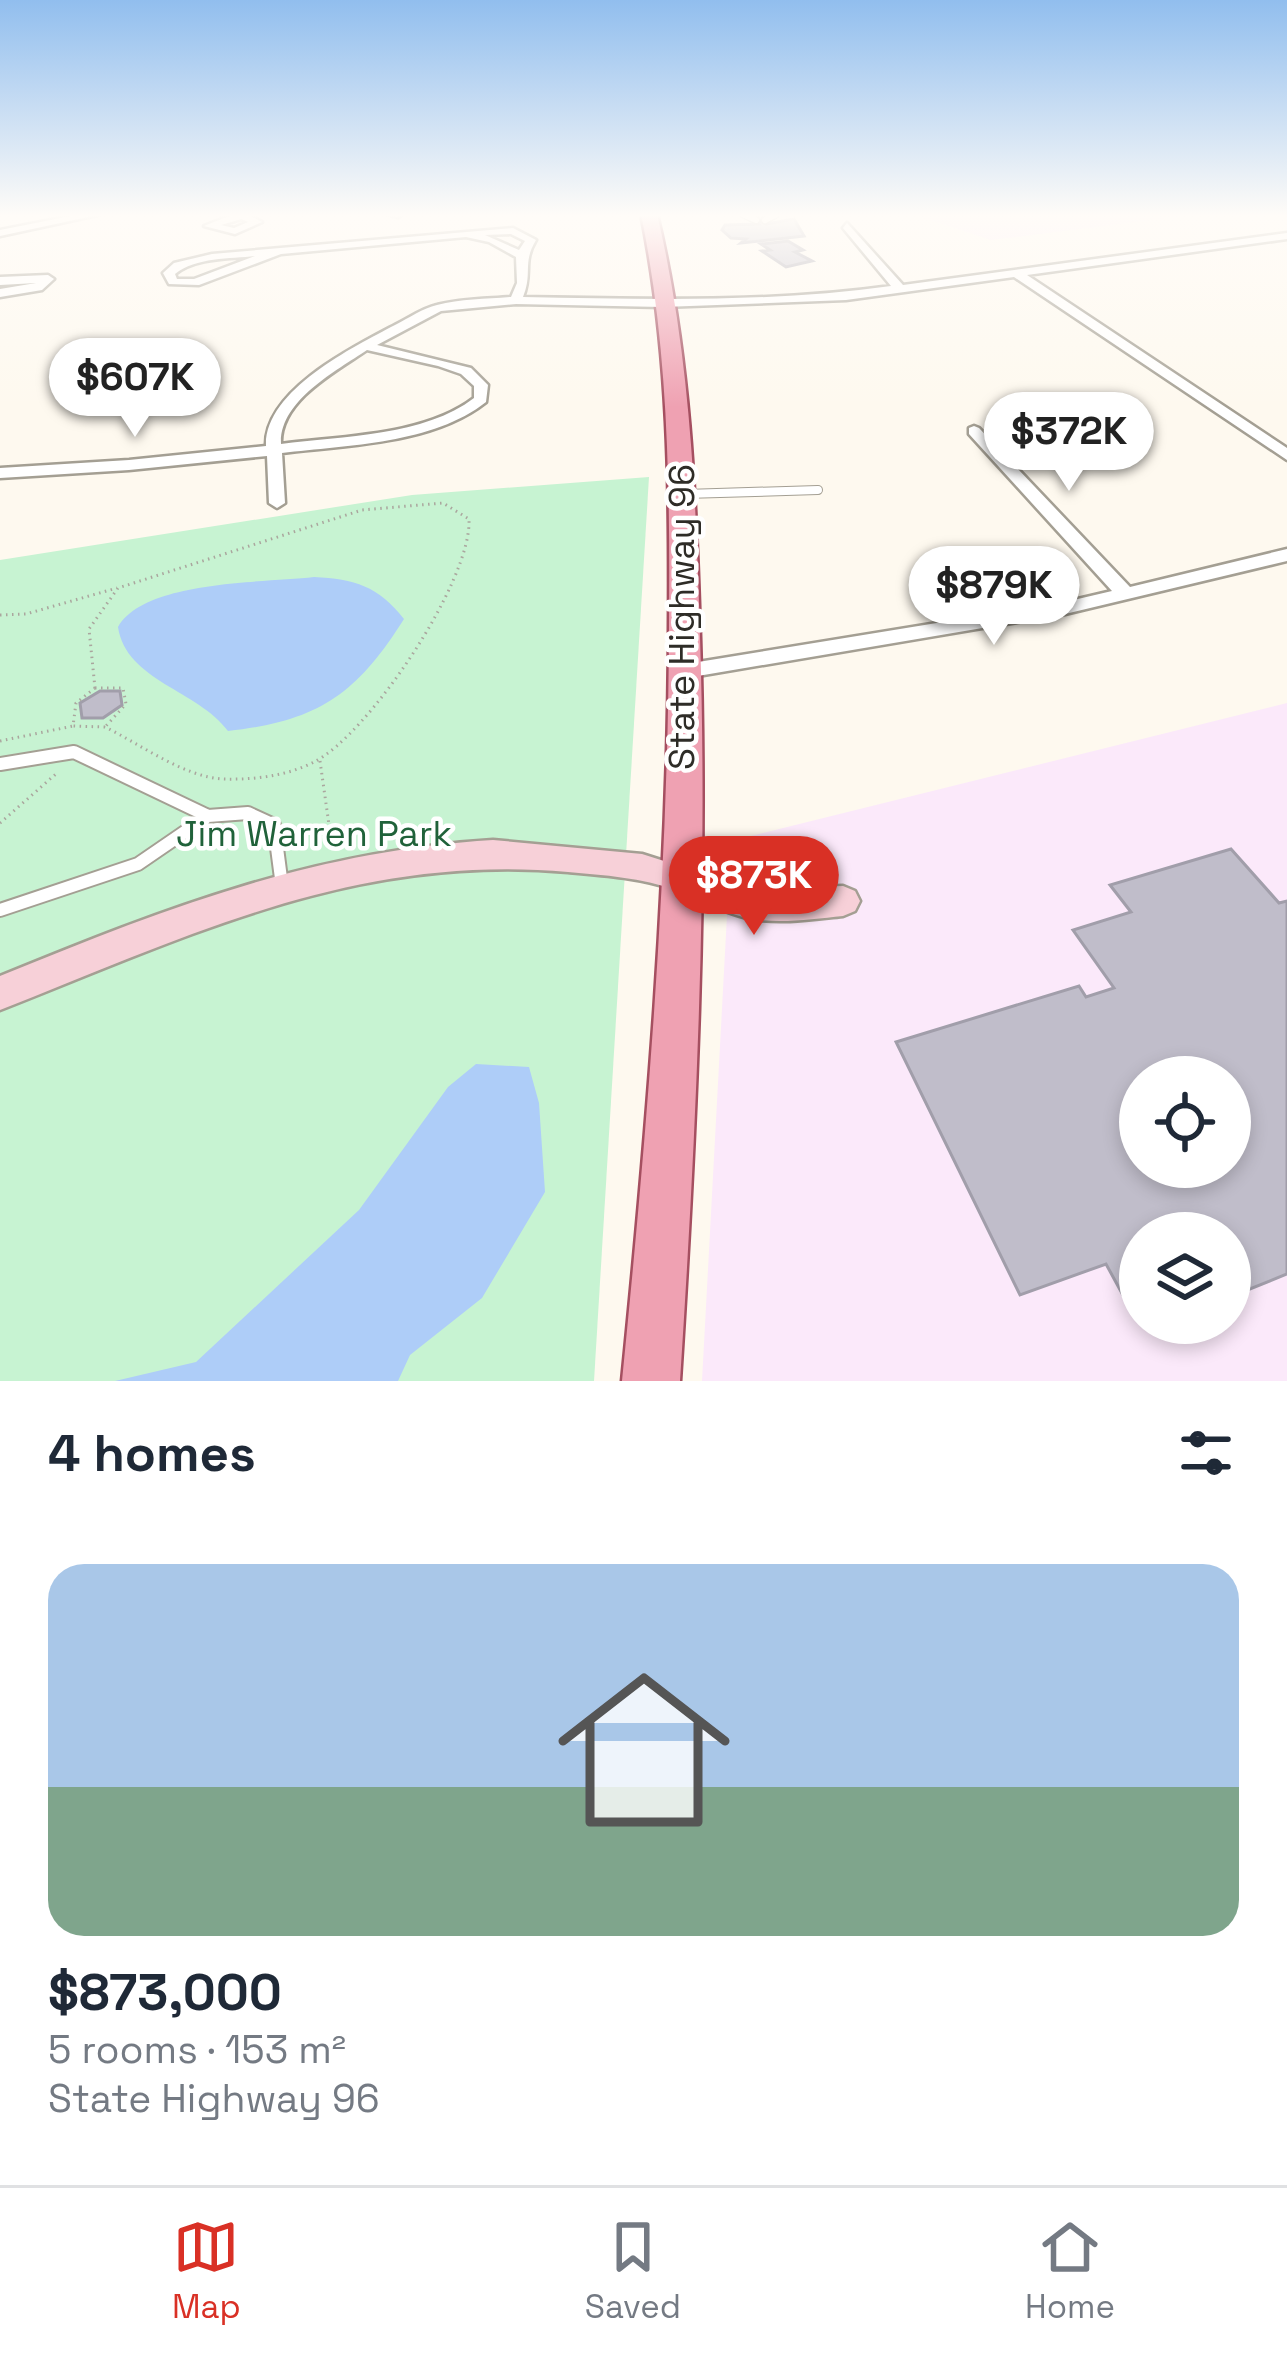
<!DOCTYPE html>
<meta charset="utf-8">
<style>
:root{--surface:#fff;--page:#f2f2f3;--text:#1f2937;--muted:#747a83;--line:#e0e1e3;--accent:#d93025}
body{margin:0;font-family:"Space Grotesk",sans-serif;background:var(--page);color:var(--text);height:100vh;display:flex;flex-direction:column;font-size:45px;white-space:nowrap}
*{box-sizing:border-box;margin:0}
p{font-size:39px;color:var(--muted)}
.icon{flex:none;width:66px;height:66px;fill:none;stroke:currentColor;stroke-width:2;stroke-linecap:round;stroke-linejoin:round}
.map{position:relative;height:1381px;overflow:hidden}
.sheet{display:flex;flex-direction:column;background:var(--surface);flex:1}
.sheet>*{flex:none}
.controls{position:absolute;left:1119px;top:1056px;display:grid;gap:24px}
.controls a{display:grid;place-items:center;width:132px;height:132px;border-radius:50%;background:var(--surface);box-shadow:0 6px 18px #0003;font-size:60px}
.price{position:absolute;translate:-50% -102px;padding:0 27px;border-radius:42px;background:#fff;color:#222;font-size:39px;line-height:78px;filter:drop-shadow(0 3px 6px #0008)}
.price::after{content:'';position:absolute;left:50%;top:72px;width:36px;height:27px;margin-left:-18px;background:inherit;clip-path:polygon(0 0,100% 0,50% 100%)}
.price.on{background:var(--accent);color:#fff}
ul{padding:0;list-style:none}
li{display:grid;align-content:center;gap:24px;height:636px;padding:0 48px}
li+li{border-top:3px solid var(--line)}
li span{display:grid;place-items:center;height:372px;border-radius:36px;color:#555}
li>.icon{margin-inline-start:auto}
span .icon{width:216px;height:216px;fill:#fffc;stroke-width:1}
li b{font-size:51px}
h2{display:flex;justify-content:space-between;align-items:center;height:144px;padding:0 48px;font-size:51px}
.tab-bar{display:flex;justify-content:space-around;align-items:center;height:168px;border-top:3px solid var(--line);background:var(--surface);font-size:33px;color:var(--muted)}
.tab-bar a{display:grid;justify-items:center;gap:6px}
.tab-bar .on{color:var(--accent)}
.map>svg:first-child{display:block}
.education{fill:#fbe9fa;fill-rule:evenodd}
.green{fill:#c7f3d2}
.water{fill:#aecdf8}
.building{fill:#c0bdca;stroke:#a19eaa;stroke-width:3;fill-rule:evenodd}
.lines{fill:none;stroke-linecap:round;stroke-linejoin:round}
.lane-far2-casing{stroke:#a49f93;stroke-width:9}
.lane-far1-casing{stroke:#a49f93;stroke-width:10}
.lane-casing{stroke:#a49f93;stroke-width:16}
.street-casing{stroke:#a49f93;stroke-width:5}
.secondary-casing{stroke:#a49f93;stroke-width:5}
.primary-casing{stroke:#a54f60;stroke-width:5}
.path{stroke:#aaa69e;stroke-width:3;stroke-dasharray:1.5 4.5;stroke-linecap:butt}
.lane-far2{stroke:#fff;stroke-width:6}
.lane-far1{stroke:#fff;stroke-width:8}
.lane{stroke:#fff;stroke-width:12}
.street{fill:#fff;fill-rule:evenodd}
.secondary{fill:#f7d0d8;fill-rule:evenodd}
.primary{fill:#efa1b2;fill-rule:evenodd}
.labels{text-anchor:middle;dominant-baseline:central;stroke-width:9;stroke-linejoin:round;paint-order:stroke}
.street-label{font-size:36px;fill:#2e2c27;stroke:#fff}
.park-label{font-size:36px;fill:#20623a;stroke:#fff}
</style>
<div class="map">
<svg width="1287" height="1381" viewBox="0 0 1287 1381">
<rect width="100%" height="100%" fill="#fef9ef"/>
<!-- education -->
<path class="education" d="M 912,214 L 1199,214 L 991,240 Z
M 1287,703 L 1287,1381 L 702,1381 L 731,841 ZM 1140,1077 L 1230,1077 L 1230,1167 L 1140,1167 ZM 1140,1233 L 1230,1233 L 1230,1323 L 1140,1323 Z"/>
<!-- green -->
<path class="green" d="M 649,477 L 594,1381 L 0,1381 L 0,560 L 412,495 Z"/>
<!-- water -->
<path class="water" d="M 314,577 C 355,579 378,586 404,619 C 356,695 318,721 228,731 C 198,690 126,681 118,627 C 145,580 263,583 314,577 Z
M 476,1064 L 529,1067 L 539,1103 L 545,1192 L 482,1298 L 410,1355 L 398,1381 L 115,1381 L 196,1362 L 359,1210 L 448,1087 Z"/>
<!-- building -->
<path class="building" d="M 755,219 L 766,224 L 794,219 L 804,236 L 741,243 L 746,239 L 731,238 L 722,230 L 725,225 L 759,224 Z
M 788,241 L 803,250 L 795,252 L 812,261 L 786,267 L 762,251 L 770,250 L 761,244 Z
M 100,691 L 120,691 L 122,705 L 103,718 L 82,718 L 80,703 Z
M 1231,849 L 1279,903 L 1287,901 L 1287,1274 L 1230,1297 L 1230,1233 L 1140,1233 L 1140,1304 L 1130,1308 L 1106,1264 L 1020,1295 L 896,1042 L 1079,986 L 1086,997 L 1114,988 L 1073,930 L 1131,912 L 1110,885 ZM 1140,1077 L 1230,1077 L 1230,1167 L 1140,1167 Z"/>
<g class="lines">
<!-- lane-far2 casing -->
<g class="lane-far2-casing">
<path id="lane-far2" d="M 743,214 L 756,220
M 765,220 L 776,214"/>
</g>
<!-- lane-far1 casing -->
<g class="lane-far1-casing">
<path id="lane-far1" d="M 685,494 L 818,490"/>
</g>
<!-- lane casing -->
<g class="lane-casing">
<path id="lane" d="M 0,764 L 74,752 L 208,816 L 248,813 L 274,825 L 282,886
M 0,910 L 138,864 L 208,816"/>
</g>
<!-- street casing -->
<g class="street-casing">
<path id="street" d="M 81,214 L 102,214 L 0,236 L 0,230 Z
M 234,214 L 247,214 L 262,222 L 235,234 L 204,226 ZM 241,219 L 248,222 L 234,228 L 221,225 Z
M 387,214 L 403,214 L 398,217 Z
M 847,223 L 903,285 L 1287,233 L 1287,239 L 1027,275 L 1287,448 L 1287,460 L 1014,277 L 846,300 L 663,307 L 516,304 L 441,311 L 377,345 L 471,368 L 488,385 L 486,402 C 433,444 348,445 282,453 L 285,503 L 277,508 L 269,503 L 267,456 L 129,470 L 0,478 L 0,468 L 129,460 L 266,446 C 264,391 353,347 395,325 C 409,318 423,308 437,305 C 460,299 487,299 511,297 L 517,283 L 516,257 L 489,242 L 466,237 L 281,254 L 199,285 L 169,284 L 163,273 L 174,263 L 212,254 L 513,228 L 536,240 C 522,263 533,273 523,297 C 646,299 770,303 891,286 L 843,228 ZM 511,234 L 525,241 L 519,250 L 485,235 ZM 255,256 L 194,279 L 177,279 L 175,274 C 196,257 230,259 255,256 ZM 367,350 L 438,366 L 461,374 L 474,386 L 474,398 C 425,436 342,436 281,444 C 279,401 336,371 367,350 Z
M 48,275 L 54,279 L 42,290 L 0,297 L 0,289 L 36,283 L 0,285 L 0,277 Z
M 974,426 L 979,428 L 1130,587 L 1287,549 L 1287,561 L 1065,614 L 686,678 L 679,676 L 676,671 L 679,666 L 686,664 L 1065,602 L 1112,591 L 969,434 L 969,428 Z"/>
</g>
<!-- secondary casing -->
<g class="secondary-casing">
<path id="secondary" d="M 493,840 L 642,854 L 752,889 L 843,886 L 855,891 L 860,901 L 855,911 L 843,916 C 813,919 782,924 752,919 C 725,914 701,899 676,890 C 642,878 604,875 568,872 C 356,853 191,935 0,1010 L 0,976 C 166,908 312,851 493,840 Z"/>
</g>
<!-- primary casing -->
<g class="primary-casing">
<path id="primary" d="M 641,214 L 657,214 C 690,353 696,495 700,637 C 708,885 696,1134 680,1381 L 622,1381 C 647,1131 668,881 669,630 C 670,490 669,351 641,214 Z"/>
</g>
<!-- path -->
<path class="path" d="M 0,615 L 26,614 L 117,588
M 95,688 L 123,688 L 126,704 L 105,727
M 95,688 L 76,703 L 73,726 L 105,727
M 95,688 L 89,629 L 118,588 L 362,510 L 443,503 L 469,519 C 472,581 368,735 314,762 C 287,776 253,780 223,779 C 184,777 140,744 105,727
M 0,741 L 73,726
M 320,761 L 332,846
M 0,823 L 57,773"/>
<!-- lane-far2 -->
<use href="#lane-far2" class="lane-far2"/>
<!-- lane-far1 -->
<use href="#lane-far1" class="lane-far1"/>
<!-- lane -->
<use href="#lane" class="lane"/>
<!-- street -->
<use href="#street" class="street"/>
<!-- secondary -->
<use href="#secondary" class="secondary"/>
<!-- primary -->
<use href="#primary" class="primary"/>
</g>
<!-- sky -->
<linearGradient id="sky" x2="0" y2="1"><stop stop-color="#91beee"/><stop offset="0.53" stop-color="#fffcf8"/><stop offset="1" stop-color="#fffcf8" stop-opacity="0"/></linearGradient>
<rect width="1287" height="407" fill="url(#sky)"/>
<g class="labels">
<!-- street labels -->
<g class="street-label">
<text transform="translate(682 617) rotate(-90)">State Highway 96</text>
</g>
<!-- park labels -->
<g class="park-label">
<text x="314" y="834">Jim Warren Park</text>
</g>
</g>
</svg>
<div class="controls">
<a><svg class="icon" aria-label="locate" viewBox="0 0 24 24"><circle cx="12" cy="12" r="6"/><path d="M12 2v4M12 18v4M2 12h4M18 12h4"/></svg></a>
<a><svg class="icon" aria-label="layers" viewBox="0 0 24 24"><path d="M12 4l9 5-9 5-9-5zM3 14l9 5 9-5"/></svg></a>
</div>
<b class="price" style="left:135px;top:440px">$607K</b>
<b class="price" style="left:1069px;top:494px">$372K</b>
<b class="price" style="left:994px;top:648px">$879K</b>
<b class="price on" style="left:754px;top:938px">$873K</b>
</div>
<section class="sheet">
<h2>4 homes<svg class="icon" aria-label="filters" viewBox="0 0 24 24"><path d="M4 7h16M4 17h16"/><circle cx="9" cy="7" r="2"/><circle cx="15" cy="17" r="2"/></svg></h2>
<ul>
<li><span style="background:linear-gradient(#a9c7e8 60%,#7fa58c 0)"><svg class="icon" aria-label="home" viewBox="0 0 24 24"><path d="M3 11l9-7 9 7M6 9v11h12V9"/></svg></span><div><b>$873,000</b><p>5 rooms · 153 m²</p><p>State Highway 96</p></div></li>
</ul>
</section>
<nav class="tab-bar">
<a class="on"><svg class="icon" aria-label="map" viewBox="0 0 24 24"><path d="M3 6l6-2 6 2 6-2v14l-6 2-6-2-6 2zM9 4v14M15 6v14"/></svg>Map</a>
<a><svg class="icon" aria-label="saved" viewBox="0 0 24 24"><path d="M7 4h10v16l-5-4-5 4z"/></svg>Saved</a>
<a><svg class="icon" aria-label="home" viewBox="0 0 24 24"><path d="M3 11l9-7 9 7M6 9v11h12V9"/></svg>Home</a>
</nav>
